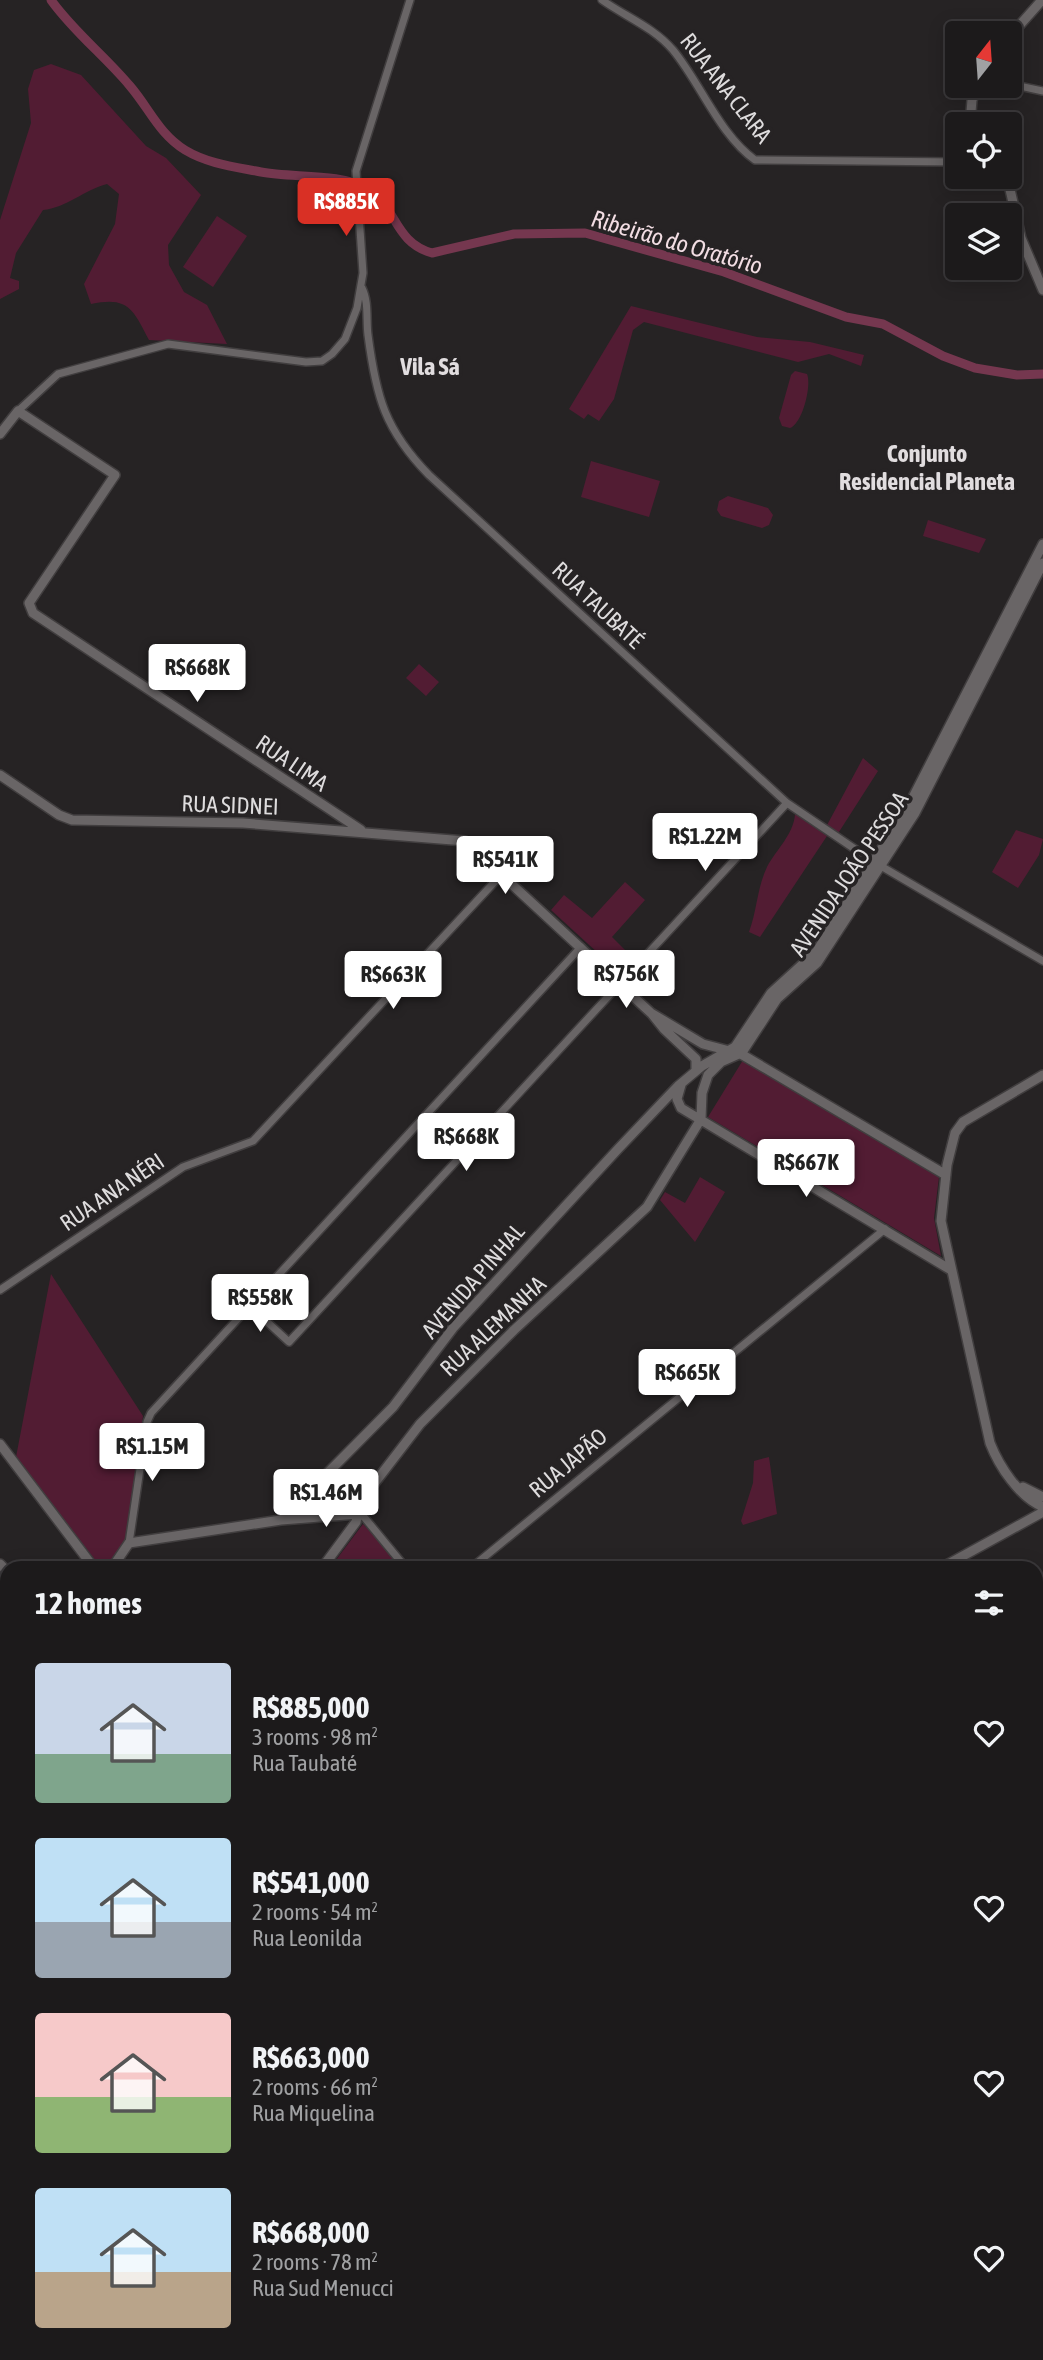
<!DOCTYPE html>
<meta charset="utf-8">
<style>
:root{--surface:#1c1a1b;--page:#252324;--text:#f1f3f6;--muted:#a0a1a3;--line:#3a383a;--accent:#d93025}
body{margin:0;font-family:"Asap Condensed",sans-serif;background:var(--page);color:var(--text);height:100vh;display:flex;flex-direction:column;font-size:26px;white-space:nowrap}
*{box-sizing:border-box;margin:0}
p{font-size:23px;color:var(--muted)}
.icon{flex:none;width:38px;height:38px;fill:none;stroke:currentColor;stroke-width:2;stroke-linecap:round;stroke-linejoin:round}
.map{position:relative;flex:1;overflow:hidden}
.details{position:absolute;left:0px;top:1561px;width:1043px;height:800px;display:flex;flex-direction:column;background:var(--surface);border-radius:21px 21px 0 0;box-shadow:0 4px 18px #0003,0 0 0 2px var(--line)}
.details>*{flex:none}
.needle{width:46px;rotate:17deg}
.fabs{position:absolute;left:945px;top:21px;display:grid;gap:14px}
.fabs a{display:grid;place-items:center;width:77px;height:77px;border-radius:7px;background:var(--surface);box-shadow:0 4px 18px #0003,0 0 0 2px var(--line);font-size:35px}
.price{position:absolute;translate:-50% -60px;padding:0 16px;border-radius:7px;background:#fff;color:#222;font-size:23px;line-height:46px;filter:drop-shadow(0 2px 4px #0008)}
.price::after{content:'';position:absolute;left:50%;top:42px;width:21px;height:16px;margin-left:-10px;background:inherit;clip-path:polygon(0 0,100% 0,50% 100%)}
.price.on{background:var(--accent);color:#fff}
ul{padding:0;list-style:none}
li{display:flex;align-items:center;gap:21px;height:175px;padding:0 35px}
li span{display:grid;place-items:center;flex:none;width:196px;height:140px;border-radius:7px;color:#555}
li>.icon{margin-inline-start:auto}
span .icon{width:84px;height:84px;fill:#fffc;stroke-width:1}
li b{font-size:30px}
h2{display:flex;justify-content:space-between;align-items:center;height:84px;padding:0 35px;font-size:30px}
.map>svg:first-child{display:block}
.green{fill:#521c33}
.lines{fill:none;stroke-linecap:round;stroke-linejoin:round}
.river{stroke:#75374f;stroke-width:9}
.tertiary-casing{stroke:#413e3f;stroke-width:10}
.secondary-casing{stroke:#413e3f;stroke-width:12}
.primary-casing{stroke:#413e3f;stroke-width:13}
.tertiary{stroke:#696566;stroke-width:7}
.secondary{stroke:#696566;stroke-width:9}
.primary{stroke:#4ba3af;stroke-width:10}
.labels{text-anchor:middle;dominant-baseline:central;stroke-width:7;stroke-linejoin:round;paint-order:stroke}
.street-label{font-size:23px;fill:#dedcdd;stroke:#262324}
.water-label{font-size:24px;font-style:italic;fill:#f2dde3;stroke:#262324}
.neighbourhood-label{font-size:24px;font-weight:bold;fill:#e1dddf;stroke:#262324}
</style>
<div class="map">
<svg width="1043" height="2360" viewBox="0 0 1043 2360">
<rect width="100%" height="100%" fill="#262324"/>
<!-- green -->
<path class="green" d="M 51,64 L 81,75 L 146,146 L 166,158 L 201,195 L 168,245 L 169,265 L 184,292 L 207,305 L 227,344 L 149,340 C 133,309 128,296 91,304 L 84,284 L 115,224 L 119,194 L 107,184 C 84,190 66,208 43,210 L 16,253 L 10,278 L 19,281 L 19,289 L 0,299 L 0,220 L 31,123 L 28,89 L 34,70 Z
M 217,216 L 247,236 L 213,287 L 183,267 Z
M 631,306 L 757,337 L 810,342 L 864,355 L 861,366 L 829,354 L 798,362 L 644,322 L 633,330 L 614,399 L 599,421 L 588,414 L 584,419 L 569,409 Z
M 795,371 L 807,374 C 812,386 802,424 790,428 L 782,426 L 779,418 L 791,375 Z
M 591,461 L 660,481 L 649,517 L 581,497 Z
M 728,496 L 768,508 L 773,515 L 769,525 L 762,528 L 721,516 L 717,510 L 719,501 Z
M 928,520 L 986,539 L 979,553 L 923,536 Z
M 419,664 L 439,682 L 426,696 L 406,678 Z
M 863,758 L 878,771 L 837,835 L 826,827 Z
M 795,814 L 827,836 L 760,937 L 749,932 C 757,911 757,888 767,867 C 776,850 794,834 795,814 Z
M 1016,830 L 1043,839 L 1039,855 L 1018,888 L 992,872 Z
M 625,882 L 645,900 L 612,937 L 637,962 L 623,976 L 551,910 L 564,895 L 592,918 Z
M 743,1060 L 939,1177 L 934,1218 L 941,1256 L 708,1117 Z
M 700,1177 L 725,1192 L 695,1242 L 660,1200 L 665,1192 L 685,1203 Z
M 51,1274 L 143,1416 L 127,1540 L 108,1563 L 95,1560 L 16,1457 Z
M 769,1457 L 777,1514 L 743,1525 L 741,1521 L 753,1483 L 754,1461 Z
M 363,1524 L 394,1557 L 390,1568 L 330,1568 Z"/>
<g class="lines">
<!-- river -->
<path class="river" d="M 51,0 C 74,32 105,56 130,86 C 149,108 159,134 185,150 C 208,164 236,167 261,172 C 292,178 340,173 366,188 C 397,205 393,242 432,253 L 514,234 L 585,233 L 724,272 L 846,317 L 883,324 L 943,356 L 975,368 L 1017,375 L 1043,374
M 0,2280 L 7,2287
M 115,2354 L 124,2360"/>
<!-- tertiary casing -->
<g class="tertiary-casing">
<path id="tertiary" d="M 602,0 C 626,17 653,27 673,50 C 701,84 719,134 755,160 L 957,162
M 1010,84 L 1043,91
M 362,288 C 369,302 366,320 368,335 C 376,397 385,430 429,475 L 787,803 L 874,862 L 1043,961
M 18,411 L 58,374 L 168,344 L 306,362 L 322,361 L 332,354 L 345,339 L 357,308 L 363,273 L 356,171 L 410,0
M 0,1290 L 183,1167 L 253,1141 L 502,874
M 250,1306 L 289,1342 L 787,803
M 358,1514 L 364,1517 L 406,1568
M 129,1543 L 147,1422 L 151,1413 L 581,947
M 471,1568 L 885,1229
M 1036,1802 L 1043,1800
M 0,2059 L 7,2031
M 0,2110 L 7,2130
M 1036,2262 L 1043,2259
M 396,2354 L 410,2360
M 177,2360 L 183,2354
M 778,2360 L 784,2354"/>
</g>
<!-- secondary casing -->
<g class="secondary-casing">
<path id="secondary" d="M 1010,36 L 1042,0
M 970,124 L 972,100 L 978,86
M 1004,177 L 1009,185 L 1021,238 L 1043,290
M 0,434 L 18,411 L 115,475 L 29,603 L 33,613 L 361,830
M 0,775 L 59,815 L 72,820 L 243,823 L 465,841 L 651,1013 L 703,1044 L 741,1054 L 946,1175
M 652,1014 L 664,1029 L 696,1059 L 696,1070
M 741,1054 L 777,999 L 817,963 L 915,813 L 1043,563
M 1043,1075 L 963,1122 L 955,1133 L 947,1165 L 941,1221 L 990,1443 C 999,1466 1019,1497 1043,1507
M 681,1085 L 677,1099 L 681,1108 L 951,1270
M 0,1444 L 94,1568
M 1023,1487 L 1043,1497
M 281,1520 L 393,1407 L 453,1328 L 618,1149 L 678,1086 L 702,1066 L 735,1047 L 771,993 L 817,951 L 908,807 L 1043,544
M 0,1564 L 7,1571
M 112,1568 L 129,1543 L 281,1520 L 358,1514
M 322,1568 L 356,1522 L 360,1502 L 420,1424 L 514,1330 L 647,1207 L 701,1119 L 702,1093 L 708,1075 L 721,1062 L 739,1054
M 941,1568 L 1043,1512
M 0,1585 L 7,1588
M 0,1599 L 7,1601
M 0,1689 L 7,1681
M 1036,2209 L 1043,2210"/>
</g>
<!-- primary casing -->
<g class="primary-casing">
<path id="primary" d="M 1036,2316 L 1043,2314
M 927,2360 L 940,2354"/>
</g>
<!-- tertiary -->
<use href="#tertiary" class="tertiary"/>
<!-- secondary -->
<use href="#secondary" class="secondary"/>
<!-- primary -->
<use href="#primary" class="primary"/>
</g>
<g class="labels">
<!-- street labels -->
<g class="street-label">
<text transform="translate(726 88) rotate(52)">RUA ANA CLARA</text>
<text transform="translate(598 605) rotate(43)">RUA TAUBATÉ</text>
<text transform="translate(292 763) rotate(34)">RUA LIMA</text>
<text transform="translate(230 805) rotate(2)">RUA SIDNEI</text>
<text transform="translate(849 874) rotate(-56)">AVENIDA JOÃO PESSOA</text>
<text transform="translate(112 1192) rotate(-34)">RUA ANA NÉRI</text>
<text transform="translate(473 1281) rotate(-49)">AVENIDA PINHAL</text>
<text transform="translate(493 1326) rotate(-43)">RUA ALEMANHA</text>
<text transform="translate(568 1463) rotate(-40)">RUA JAPÃO</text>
</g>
<!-- water labels -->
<g class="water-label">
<text transform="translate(677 242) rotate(16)">Ribeirão do Oratório</text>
</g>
<!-- neighbourhood labels -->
<g class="neighbourhood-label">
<text x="430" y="366">Vila Sá</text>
<text x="927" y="453">Conjunto<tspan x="927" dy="28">Residencial Planeta</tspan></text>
</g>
</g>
</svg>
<div class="fabs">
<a><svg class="needle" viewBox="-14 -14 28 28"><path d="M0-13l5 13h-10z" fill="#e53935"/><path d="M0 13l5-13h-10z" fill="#a0a1a3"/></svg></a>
<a><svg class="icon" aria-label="locate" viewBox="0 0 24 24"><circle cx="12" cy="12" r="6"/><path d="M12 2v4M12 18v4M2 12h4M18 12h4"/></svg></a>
<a><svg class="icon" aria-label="layers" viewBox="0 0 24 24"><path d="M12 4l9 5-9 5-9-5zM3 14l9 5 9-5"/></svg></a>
</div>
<b class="price on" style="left:346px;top:238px">R$885K</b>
<b class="price" style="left:197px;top:704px">R$668K</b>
<b class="price" style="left:705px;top:873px">R$1.22M</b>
<b class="price" style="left:505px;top:896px">R$541K</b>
<b class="price" style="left:626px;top:1010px">R$756K</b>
<b class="price" style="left:393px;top:1011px">R$663K</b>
<b class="price" style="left:466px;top:1173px">R$668K</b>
<b class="price" style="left:806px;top:1199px">R$667K</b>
<b class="price" style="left:260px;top:1334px">R$558K</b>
<b class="price" style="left:687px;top:1409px">R$665K</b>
<b class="price" style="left:152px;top:1483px">R$1.15M</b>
<b class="price" style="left:326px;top:1529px">R$1.46M</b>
<section class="details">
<h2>12 homes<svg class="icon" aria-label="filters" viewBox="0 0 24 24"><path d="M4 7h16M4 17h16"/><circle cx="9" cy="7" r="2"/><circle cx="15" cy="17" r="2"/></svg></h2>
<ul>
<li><span style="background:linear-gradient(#c9d6e8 65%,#7fa58c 0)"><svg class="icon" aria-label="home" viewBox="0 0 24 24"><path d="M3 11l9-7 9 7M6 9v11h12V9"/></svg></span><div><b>R$885,000</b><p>3 rooms · 98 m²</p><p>Rua Taubaté</p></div><svg class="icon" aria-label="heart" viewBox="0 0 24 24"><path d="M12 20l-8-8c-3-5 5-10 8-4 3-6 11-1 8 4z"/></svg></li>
<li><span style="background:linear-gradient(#bfe0f5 60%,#9aa5b1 0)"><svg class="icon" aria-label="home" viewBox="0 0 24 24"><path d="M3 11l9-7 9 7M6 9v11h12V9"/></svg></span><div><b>R$541,000</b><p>2 rooms · 54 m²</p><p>Rua Leonilda</p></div><svg class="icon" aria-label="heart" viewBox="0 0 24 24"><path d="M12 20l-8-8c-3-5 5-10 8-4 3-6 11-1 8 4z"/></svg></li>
<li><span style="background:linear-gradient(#f6c9c9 60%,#8fb573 0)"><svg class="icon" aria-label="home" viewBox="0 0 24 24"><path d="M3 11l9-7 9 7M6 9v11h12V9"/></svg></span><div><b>R$663,000</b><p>2 rooms · 66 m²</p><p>Rua Miquelina</p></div><svg class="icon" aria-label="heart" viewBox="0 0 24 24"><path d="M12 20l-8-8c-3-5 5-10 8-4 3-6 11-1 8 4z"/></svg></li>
<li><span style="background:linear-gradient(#bfe0f5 60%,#b9a48a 0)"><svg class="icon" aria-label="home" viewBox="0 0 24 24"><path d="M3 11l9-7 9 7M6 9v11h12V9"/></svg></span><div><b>R$668,000</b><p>2 rooms · 78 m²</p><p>Rua Sud Menucci</p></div><svg class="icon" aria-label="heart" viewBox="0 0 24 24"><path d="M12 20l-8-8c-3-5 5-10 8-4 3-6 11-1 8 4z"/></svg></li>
</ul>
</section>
</div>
